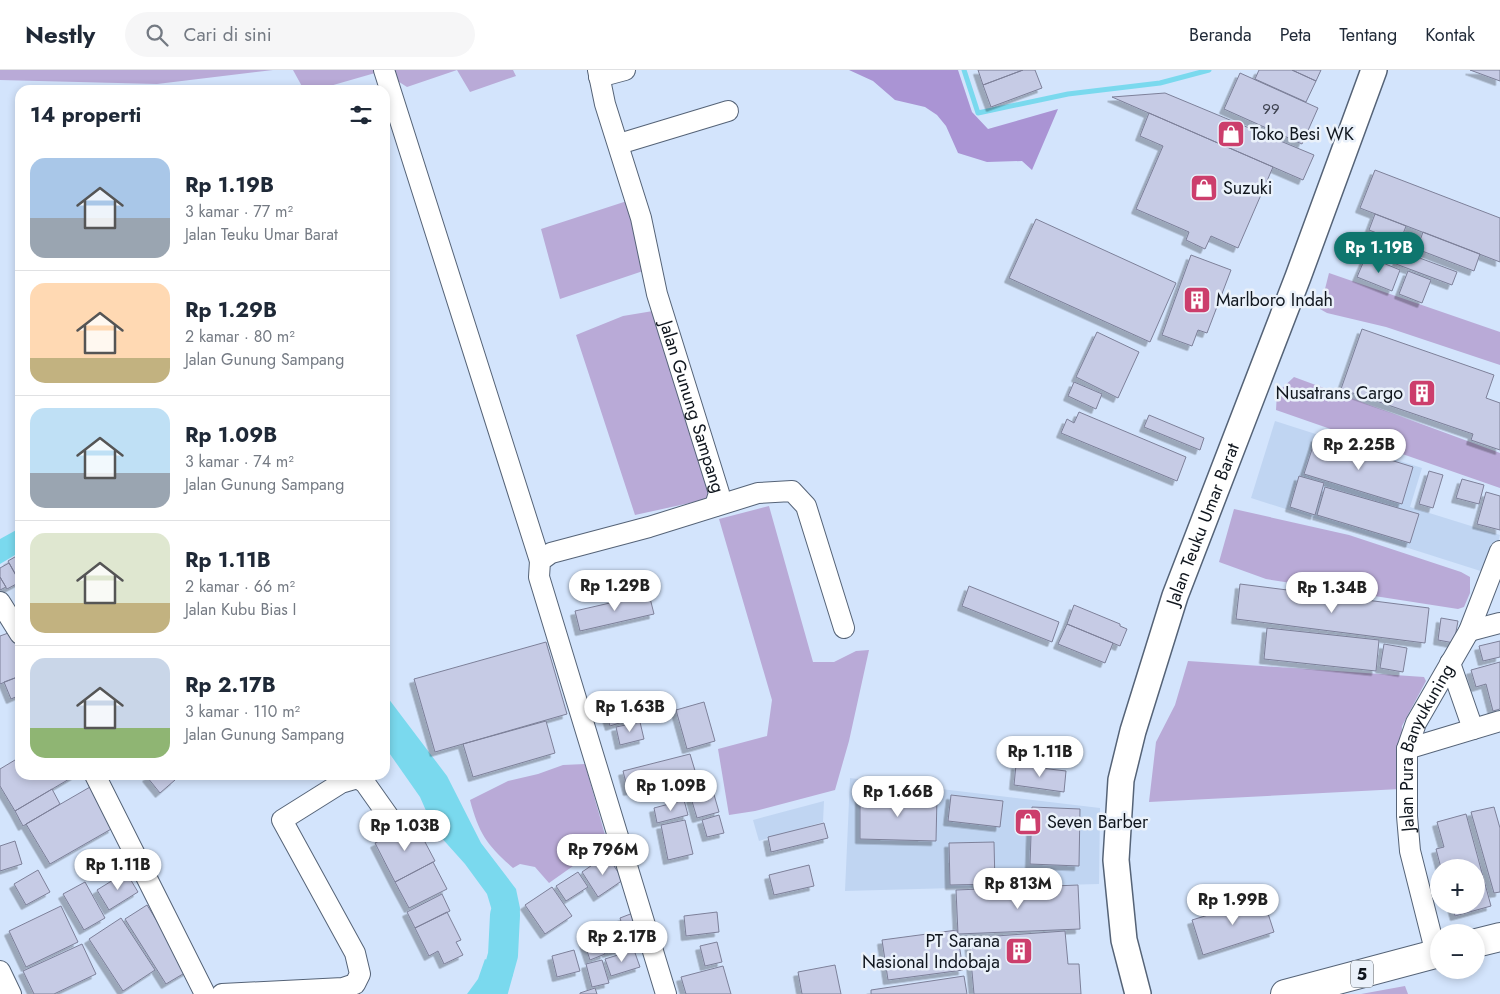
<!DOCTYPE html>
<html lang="id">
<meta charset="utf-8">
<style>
:root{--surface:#fff;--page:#f6f6f7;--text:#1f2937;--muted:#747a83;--line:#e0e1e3;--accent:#0f766e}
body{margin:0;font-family:Jost,sans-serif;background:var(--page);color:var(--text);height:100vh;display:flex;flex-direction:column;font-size:19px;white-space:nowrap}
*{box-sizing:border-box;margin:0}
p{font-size:16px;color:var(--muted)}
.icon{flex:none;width:28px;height:28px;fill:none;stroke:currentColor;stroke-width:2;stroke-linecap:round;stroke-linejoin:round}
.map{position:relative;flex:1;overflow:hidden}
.side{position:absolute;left:15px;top:15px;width:375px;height:695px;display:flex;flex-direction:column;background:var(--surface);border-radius:15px;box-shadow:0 2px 8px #0003}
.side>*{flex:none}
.fabs{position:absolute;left:1430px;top:789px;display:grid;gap:10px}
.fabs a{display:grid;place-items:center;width:55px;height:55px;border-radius:50%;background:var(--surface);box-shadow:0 2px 8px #0003;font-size:25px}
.price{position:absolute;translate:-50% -42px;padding:0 11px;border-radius:18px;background:#fff;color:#222;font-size:16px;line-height:32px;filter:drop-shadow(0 1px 2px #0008)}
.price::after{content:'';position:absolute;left:50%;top:30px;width:15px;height:11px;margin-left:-8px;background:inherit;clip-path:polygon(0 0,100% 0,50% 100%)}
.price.current{background:var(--accent);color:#fff}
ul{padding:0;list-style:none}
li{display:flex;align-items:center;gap:15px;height:125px;padding:0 15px}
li+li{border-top:1px solid var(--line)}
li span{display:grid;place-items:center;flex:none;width:140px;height:100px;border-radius:15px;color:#555}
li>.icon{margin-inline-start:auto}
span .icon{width:60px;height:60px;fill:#fffc;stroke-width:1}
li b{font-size:21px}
h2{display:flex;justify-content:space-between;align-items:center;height:60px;padding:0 15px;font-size:21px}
header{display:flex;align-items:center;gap:30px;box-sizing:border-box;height:70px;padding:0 25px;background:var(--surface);border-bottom:1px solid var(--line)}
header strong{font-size:24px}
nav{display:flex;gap:28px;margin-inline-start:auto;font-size:18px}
.search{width:350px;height:45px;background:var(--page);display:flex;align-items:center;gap:12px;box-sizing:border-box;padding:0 18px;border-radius:28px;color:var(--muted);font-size:19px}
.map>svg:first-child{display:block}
.built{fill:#c0d5f2}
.green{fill:#b9aad7}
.forest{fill:#aa94d4}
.water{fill:#7ad9ee}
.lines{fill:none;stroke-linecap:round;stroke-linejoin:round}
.stream{stroke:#7ad9ee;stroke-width:5}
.river{stroke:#7ad9ee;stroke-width:30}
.building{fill:#c6cbe5;stroke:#7d8099;filter:url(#shadow)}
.minor-casing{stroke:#556377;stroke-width:22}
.major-casing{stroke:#556377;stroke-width:28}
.highway-casing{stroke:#556377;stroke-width:30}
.minor{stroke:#fff;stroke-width:20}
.major{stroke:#fff;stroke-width:25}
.highway{stroke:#fff;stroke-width:28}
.labels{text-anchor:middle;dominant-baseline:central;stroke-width:5;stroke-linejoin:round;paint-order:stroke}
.number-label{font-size:15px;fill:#3e4350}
.shield{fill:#eaf1fa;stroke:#515860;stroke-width:1}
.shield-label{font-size:16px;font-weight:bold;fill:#10161e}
.poi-label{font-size:18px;fill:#10161e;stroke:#eaf1fa;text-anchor:start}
.street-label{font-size:18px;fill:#10161e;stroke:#eaf1fa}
</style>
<header>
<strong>Nestly</strong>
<div class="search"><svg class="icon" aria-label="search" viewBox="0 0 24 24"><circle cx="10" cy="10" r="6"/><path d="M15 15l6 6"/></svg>Cari di sini</div>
<nav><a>Beranda</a><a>Peta</a><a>Tentang</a><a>Kontak</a></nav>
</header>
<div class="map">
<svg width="1500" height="924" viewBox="0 0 1500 924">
<defs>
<filter id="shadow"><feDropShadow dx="-4.5" dy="4.5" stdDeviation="0" flood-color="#0004"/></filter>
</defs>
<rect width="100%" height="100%" fill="#d3e4fc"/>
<!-- built -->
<path class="built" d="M 1275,351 L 1422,398 L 1410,437 L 1500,465 L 1490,504 L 1251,428 Z
M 850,708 L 1100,738 L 1099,814 L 845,821 Z
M 824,731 L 823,752 L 759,771 L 753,750 Z"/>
<!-- green -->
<path class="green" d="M 0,0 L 273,0 L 157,14 L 0,10 Z
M 293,0 L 513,0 L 516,6 L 470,22 L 457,0 L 407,17 L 382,1 L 316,20 L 304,20 Z
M 627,131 L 646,200 L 560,229 L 541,159 Z
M 1329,203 L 1500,262 L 1500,295 L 1386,257 L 1327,243 L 1320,239 Z
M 659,240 L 712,422 L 708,429 L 635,445 L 576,265 L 623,246 Z
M 1294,307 L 1500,383 L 1500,418 L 1276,340 L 1277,323 Z
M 769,436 L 813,592 L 834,592 L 856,581 L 869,580 L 849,671 L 835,720 L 755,741 L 729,745 L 718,679 L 767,666 L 772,630 L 719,449 Z
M 1234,439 L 1349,465 L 1461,502 L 1470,507 L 1470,523 L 1464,537 L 1458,539 L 1266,509 L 1219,492 Z
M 1188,591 L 1424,607 L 1426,611 L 1402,656 L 1400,719 L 1149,732 L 1156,672 L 1175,635 Z
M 585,694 L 607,772 L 549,813 L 535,797 L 520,794 L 513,798 C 487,775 479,764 470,730 L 508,711 L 538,704 L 563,695 Z
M 1405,916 L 1408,924 L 1361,924 Z"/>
<!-- forest -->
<path class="forest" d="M 849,0 L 958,0 L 972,42 L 988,59 L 1058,39 L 1032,100 L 1022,91 L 987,92 L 958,83 L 946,56 L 937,45 L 925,37 L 895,30 L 873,11 Z"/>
<!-- water -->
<path class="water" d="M 20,458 L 20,482 L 0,494 L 0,469 Z
M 385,615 L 388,628 L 447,706 L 481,773 L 516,819 L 520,838 L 516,891 L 489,879 L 496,854 L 487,824 L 465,794 L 439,765 L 431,752 L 420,727 L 385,677 Z
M 485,889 L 513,905 L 503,924 L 467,924 L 478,909 Z"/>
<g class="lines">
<!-- stream -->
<path class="stream" d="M 964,0 L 978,43 L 1068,24 L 1160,13 L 1209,0"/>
<!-- river -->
<path class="river" d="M 490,924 L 493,921 L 503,885 L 505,845"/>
</g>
<!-- building -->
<path class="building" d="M 978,0 L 1023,0 L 983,15 Z
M 1023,0 L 1035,0 L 1042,18 L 991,37 L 983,15 Z
M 1259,0 L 1292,0 L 1316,11 L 1306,32 L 1255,9 Z
M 1292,0 L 1321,0 L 1316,11 Z
M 1470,0 L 1500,0 L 1500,11 Z
M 1240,3 L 1318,38 L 1302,74 L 1224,39 Z
M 1165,23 L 1314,85 L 1303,110 L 1112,27 Z
M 1149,43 L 1273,97 L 1238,178 L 1211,166 L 1205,179 L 1186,170 L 1189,162 L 1136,139 L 1163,76 L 1140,66 Z
M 1375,100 L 1500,148 L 1500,192 L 1360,138 Z
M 1375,144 L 1406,156 L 1400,172 L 1369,160 Z
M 1036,149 L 1176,213 L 1150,272 L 1009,208 Z
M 1423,162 L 1480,184 L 1474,201 L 1417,179 Z
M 1401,181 L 1457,202 L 1452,215 L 1396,194 Z
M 1191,185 L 1231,200 L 1207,263 L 1198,260 L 1192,276 L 1162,265 Z
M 1366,186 L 1400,200 L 1392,221 L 1357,207 Z
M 1408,201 L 1431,210 L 1422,233 L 1399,224 Z
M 1362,259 L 1494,305 L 1486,328 L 1500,333 L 1500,380 L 1471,370 L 1473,364 L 1341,319 Z
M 1097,262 L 1139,282 L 1118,328 L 1076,307 Z
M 1074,312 L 1102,324 L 1096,339 L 1068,326 Z
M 1079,342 L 1186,387 L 1177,411 L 1061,363 L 1067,349 L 1074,353 Z
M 1149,345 L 1204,368 L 1200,380 L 1144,357 Z
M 1316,367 L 1413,397 L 1402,434 L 1304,404 Z
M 1429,401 L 1443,405 L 1433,438 L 1419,434 Z
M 1299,406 L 1324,413 L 1315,445 L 1290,437 Z
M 1462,409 L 1484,415 L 1479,434 L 1456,428 Z
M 1325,417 L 1419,444 L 1410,473 L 1317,445 Z
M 1486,422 L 1500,426 L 1500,460 L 1477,454 Z
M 20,484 L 20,513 L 8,491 Z
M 9,493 L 20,512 L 7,519 L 0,507 L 0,498 Z
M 0,507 L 6,517 L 0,520 Z
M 1240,514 L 1429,538 L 1425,573 L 1236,549 Z
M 969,516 L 1059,552 L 1052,572 L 962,536 Z
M 649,524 L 654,544 L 580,561 L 575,541 Z
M 1074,535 L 1120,554 L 1120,556 L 1127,559 L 1120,576 L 1067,554 Z
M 1441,548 L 1458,551 L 1454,573 L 1438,570 Z
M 1067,554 L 1113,573 L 1105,593 L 1058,574 Z
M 1267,558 L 1379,570 L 1376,601 L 1264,589 Z
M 11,562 L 20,584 L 20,606 L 0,614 L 0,566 Z
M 1500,571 L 1500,587 L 1483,591 L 1479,576 Z
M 546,572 L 567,644 L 435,682 L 414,609 Z
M 1384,574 L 1407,578 L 1403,602 L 1380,598 Z
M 1500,592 L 1500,639 L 1493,641 L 1486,614 L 1476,617 L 1471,600 Z
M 20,606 L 20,625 L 11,629 L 4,612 Z
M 704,632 L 715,671 L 687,679 L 676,640 Z
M 631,635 L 635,648 L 610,656 L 606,643 Z
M 546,651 L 555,683 L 473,707 L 463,674 Z
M 640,652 L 644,669 L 620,675 L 616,657 Z
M 690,684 L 696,704 L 628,721 L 623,701 Z
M 20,687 L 20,705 L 76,705 L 15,741 L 0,716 L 0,699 Z
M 1016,695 L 1066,701 L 1064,722 L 1014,715 Z
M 150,705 L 171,705 L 175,710 L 160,723 L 147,707 Z
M 90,717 L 113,758 L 50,794 L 26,754 Z
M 52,719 L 60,734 L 23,756 L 15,741 Z
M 713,721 L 719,742 L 697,748 L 691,728 Z
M 860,725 L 937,727 L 936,771 L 860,769 Z
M 951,725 L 1003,731 L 1000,757 L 948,751 Z
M 684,730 L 688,745 L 657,753 L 654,738 Z
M 1032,737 L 1080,739 L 1079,796 L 1030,794 Z
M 1494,737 L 1500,758 L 1500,822 L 1494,823 L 1471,742 Z
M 1466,744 L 1491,836 L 1455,846 L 1452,835 L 1476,835 L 1476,798 L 1441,798 L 1436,779 L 1444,777 L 1437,752 Z
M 719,745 L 724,763 L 707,767 L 702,750 Z
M 685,750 L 693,784 L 668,790 L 661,755 Z
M 415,753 L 435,791 L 395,812 L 375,773 Z
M 824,753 L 828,768 L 771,782 L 768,767 Z
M 15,771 L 22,794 L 0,801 L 0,776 Z
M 994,772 L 995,814 L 950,815 L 949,773 Z
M 607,785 L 623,810 L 598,827 L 582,802 Z
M 433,792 L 447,819 L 409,838 L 395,812 Z
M 809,795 L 814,816 L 774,825 L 769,805 Z
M 38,800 L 50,822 L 26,835 L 14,814 Z
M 126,802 L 138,822 L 109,840 L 97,820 Z
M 578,802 L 588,817 L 566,831 L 556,816 Z
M 85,812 L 105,848 L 84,860 L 63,824 Z
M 1078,815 L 1080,859 L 958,864 L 956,820 Z
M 552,817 L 572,846 L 545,864 L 525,835 Z
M 442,824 L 450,841 L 415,858 L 407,842 Z
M 1263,828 L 1274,862 L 1203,885 L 1192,850 Z
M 147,835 L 188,901 L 166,914 L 125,849 Z
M 61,836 L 78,872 L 26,897 L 9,861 Z
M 447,842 L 461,870 L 456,872 L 463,885 L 444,894 L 438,881 L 429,886 L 415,858 Z
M 717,842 L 719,862 L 686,866 L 684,846 Z
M 633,843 L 642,870 L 628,875 L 620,848 Z
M 121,848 L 155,900 L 123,921 L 89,869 Z
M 620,858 L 626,877 L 607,883 L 601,864 Z
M 957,860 L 963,900 L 888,910 L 882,870 Z
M 598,861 L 605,884 L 590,890 L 582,866 Z
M 1065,861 L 1068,894 L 1079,894 L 1081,924 L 974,924 L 969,868 Z
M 717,872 L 722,892 L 705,896 L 700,876 Z
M 82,874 L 96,904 L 54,924 L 34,924 L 23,901 Z
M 574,880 L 580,901 L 557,907 L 552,886 Z
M 634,880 L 640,897 L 611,906 L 605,889 Z
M 602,890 L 609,913 L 592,917 L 586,894 Z
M 835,895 L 841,924 L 802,924 L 798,902 Z
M 723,896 L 731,924 L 686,924 L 681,907 Z
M 964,906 L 967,924 L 871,924 L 871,920 Z
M 595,918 L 597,924 L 580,924 L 580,923 Z"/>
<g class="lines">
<!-- minor casing -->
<g class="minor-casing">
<g id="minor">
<path d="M 384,0 L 540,491"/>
<path id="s1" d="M 598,0 L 605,34 L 641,148 L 657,224 L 719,423 L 715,436"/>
<path d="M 599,7 L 625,0"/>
<path d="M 619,74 L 728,41"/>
<path d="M 0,532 L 20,564"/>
<path d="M 1469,561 L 1500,553"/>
<path d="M 1450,593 L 1473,659"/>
<path d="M 1407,679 L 1500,651"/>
<path d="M 95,705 L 205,924"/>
<path id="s2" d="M 1436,884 L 1410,781 L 1407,746 L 1407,679 L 1416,653 L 1469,561 L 1500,481"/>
<path d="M 0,901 L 11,924"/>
<path d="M 222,924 L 343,918 L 355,914 L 360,904 L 355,883 L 282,750 L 341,713 L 358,708 L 365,713 L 394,754"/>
<path d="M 666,924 L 539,507 L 540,491 L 551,483 L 649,457 L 758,423 L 792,421 L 806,436 L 844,558"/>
</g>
</g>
<!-- major casing -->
<g class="major-casing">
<g id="major">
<path id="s3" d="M 1138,924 L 1124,870 L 1116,790 L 1121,710 L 1133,661 L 1175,526 L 1298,207 L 1374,0"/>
</g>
</g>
<!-- highway casing -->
<g class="highway-casing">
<path id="highway" d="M 1476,873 L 1500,867
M 1285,924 L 1439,883"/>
</g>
<!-- minor -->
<use href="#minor" class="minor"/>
<!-- major -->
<use href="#major" class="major"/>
<!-- highway -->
<use href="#highway" class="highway"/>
</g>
<!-- icons -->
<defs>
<g id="shop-square" transform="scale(1.4375)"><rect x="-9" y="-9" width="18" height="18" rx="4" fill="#cc3e6c" stroke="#eaf1fa"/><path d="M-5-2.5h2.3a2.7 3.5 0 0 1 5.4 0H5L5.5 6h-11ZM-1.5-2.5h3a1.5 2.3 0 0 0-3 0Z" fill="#fff"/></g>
<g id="building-square" transform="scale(1.4375)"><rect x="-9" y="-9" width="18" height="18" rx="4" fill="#cc3e6c" stroke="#eaf1fa"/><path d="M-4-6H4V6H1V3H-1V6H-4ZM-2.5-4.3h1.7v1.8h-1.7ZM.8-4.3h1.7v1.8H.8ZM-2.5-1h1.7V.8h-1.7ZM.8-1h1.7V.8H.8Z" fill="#fff"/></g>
</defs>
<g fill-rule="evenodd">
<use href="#shop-square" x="1231" y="64"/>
<use href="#shop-square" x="1204" y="118"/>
<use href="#building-square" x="1197" y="230"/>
<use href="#building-square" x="1422" y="323"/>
<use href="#shop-square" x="1028" y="752"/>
<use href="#building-square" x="1019" y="881"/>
</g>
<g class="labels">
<!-- number labels -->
<g class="number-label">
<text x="1271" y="39">99</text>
</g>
<!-- shield labels -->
<rect class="shield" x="1351" y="890.5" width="22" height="27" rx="4"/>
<g class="shield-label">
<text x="1362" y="904">5</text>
</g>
<!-- poi labels -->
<g class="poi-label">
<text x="1250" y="64">Toko Besi WK</text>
<text x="1223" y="118">Suzuki</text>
<text x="1216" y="230">Marlboro Indah</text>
<text x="1403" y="323" text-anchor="end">Nusatrans Cargo</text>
<text x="1047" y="752">Seven Barber</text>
<text x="1000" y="871" text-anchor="end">PT Sarana<tspan x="1000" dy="21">Nasional Indobaja</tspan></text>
</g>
<!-- street labels -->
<g class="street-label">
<text stroke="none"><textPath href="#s1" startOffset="350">Jalan Gunung Sampang</textPath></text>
<text stroke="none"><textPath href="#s3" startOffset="485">Jalan Teuku Umar Barat</textPath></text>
<text stroke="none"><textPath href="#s2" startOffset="214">Jalan Pura Banyukuning</textPath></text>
</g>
</g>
</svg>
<div class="fabs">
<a>+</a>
<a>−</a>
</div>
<b class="price current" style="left:1379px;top:204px">Rp 1.19B</b>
<b class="price" style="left:1359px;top:401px">Rp 2.25B</b>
<b class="price" style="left:615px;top:542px">Rp 1.29B</b>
<b class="price" style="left:1332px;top:544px">Rp 1.34B</b>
<b class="price" style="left:630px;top:663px">Rp 1.63B</b>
<b class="price" style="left:1040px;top:708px">Rp 1.11B</b>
<b class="price" style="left:671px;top:742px">Rp 1.09B</b>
<b class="price" style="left:898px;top:748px">Rp 1.66B</b>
<b class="price" style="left:405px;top:782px">Rp 1.03B</b>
<b class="price" style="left:603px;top:806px">Rp 796M</b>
<b class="price" style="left:118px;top:821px">Rp 1.11B</b>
<b class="price" style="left:1018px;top:840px">Rp 813M</b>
<b class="price" style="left:1233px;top:856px">Rp 1.99B</b>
<b class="price" style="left:622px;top:893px">Rp 2.17B</b>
<section class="side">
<h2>14 properti<svg class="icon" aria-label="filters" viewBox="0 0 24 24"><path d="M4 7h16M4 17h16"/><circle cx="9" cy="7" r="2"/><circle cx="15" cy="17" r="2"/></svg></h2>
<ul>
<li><span style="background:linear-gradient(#a9c7e8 60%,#9aa5b1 0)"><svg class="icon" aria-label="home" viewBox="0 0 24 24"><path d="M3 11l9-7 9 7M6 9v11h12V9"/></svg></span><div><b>Rp 1.19B</b><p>3 kamar · 77 m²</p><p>Jalan Teuku Umar Barat</p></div></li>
<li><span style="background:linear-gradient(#ffd9b3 75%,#c2b280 0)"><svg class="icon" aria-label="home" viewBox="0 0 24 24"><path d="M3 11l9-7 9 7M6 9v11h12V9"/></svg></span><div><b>Rp 1.29B</b><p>2 kamar · 80 m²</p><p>Jalan Gunung Sampang</p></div></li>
<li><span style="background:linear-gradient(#bfe0f5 65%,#9aa5b1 0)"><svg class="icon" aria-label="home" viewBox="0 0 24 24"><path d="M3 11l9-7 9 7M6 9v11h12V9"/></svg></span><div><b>Rp 1.09B</b><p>3 kamar · 74 m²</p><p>Jalan Gunung Sampang</p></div></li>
<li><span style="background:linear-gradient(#dfe7d0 70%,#c2b280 0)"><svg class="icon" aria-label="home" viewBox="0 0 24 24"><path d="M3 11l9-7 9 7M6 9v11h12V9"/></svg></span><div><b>Rp 1.11B</b><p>2 kamar · 66 m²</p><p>Jalan Kubu Bias I</p></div></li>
<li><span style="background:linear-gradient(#c9d6e8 70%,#8fb573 0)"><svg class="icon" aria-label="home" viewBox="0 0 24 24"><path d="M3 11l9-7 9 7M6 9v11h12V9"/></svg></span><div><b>Rp 2.17B</b><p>3 kamar · 110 m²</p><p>Jalan Gunung Sampang</p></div></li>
</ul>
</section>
</div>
